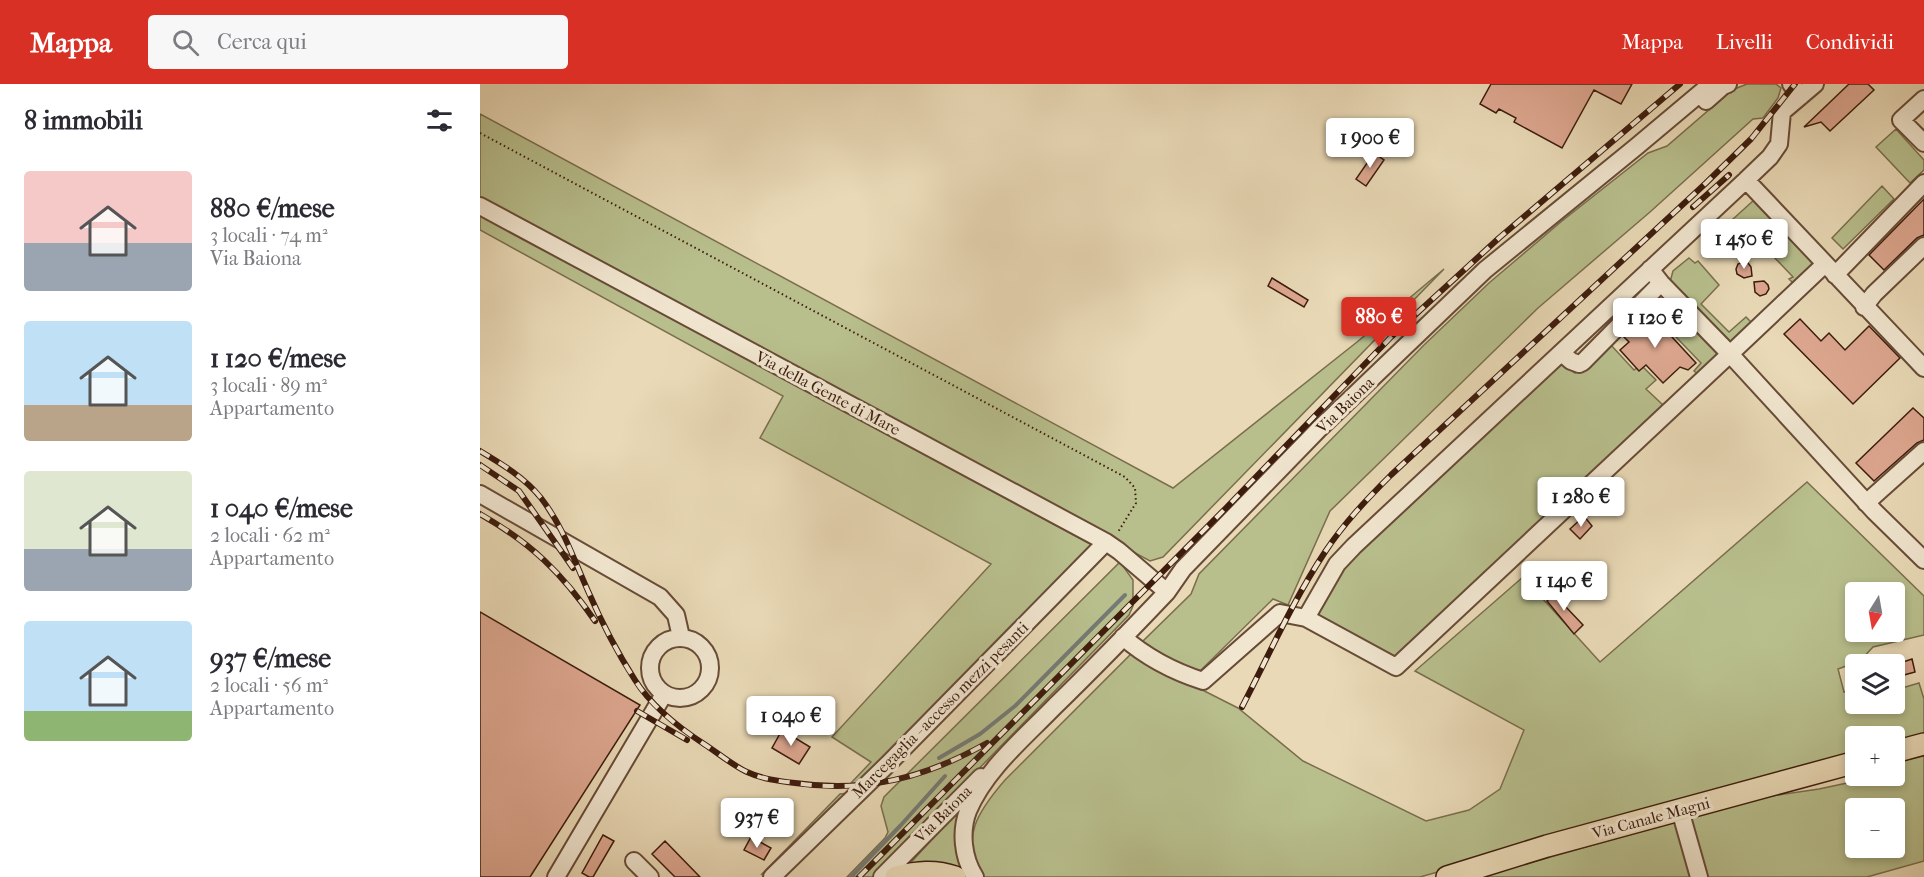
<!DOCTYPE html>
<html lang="it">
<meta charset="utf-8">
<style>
:root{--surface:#fff;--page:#f7f7f7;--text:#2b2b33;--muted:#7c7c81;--accent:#d93025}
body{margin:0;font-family:"IM FELL French Canon",serif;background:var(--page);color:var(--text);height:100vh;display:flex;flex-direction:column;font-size:22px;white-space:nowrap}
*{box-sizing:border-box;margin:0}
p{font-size:20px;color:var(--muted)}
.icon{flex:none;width:33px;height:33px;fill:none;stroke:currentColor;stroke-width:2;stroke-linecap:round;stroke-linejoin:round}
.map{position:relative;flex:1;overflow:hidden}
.sheet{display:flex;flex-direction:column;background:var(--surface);width:480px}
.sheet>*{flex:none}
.needle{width:39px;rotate:191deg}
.controls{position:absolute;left:1365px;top:498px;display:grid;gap:12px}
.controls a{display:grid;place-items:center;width:60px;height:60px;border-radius:6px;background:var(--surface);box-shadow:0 3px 9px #0003;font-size:30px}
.price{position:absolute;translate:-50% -51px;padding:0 14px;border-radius:6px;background:#fff;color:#222;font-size:20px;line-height:39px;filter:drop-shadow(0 2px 3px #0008)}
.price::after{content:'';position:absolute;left:50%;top:36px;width:18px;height:14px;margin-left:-9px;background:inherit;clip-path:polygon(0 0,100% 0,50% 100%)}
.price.current{background:var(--accent);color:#fff}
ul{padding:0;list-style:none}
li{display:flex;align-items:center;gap:18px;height:150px;padding:0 24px}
li span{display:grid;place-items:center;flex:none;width:168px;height:120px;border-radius:6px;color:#555}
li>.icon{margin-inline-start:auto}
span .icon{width:72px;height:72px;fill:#fffc;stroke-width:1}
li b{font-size:26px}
h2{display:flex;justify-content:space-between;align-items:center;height:72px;padding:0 24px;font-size:26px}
header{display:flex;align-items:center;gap:36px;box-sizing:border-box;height:84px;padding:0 30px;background:var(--accent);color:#fff}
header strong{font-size:28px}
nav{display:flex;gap:33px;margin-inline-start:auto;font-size:21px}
.search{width:420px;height:54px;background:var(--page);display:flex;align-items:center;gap:15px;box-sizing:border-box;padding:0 21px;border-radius:6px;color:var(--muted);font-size:22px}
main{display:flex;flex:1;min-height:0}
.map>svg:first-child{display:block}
.green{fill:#b8bf8d;stroke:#7a6e4d;stroke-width:1.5;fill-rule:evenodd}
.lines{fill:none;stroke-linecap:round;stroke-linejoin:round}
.stream{stroke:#757a74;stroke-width:4}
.building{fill:#dda790;stroke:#3d1c0d;stroke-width:1.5}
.minor-casing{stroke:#684b37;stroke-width:20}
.major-casing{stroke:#3d1c0d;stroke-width:24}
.path{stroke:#3d1c0d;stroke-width:2;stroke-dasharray:1.5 3;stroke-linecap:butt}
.minor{stroke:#f1e6d0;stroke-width:16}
.major{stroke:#e9d9b6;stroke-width:21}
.rail-casing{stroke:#3d1c0d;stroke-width:6}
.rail{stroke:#f1e6d0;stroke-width:4;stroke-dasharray:11;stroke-linecap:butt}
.labels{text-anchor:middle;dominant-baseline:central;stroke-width:6;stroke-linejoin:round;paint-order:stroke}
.street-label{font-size:16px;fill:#3d1c0d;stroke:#f1e6d0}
</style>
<header>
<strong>Mappa</strong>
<div class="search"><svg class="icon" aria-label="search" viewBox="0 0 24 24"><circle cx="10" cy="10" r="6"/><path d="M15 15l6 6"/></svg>Cerca qui</div>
<nav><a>Mappa</a><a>Livelli</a><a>Condividi</a></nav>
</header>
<main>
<section class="sheet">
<h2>8 immobili<svg class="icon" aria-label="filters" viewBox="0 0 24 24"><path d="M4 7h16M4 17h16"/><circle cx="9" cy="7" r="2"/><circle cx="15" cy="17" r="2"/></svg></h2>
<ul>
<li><span style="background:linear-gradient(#f6c9c9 60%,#9aa5b1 0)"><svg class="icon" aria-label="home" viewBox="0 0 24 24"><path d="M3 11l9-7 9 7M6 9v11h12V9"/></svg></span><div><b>880 €/mese</b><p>3 locali · 74 m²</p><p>Via Baiona</p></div></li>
<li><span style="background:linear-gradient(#bfe0f5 70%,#b9a48a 0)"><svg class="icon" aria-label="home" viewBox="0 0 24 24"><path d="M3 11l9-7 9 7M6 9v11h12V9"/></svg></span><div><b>1 120 €/mese</b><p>3 locali · 89 m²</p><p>Appartamento</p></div></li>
<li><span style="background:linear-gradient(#dfe7d0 65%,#9aa5b1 0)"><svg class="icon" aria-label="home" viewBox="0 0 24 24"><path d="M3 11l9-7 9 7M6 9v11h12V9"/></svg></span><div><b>1 040 €/mese</b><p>2 locali · 62 m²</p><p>Appartamento</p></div></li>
<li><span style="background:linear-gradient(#bfe0f5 75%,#8fb573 0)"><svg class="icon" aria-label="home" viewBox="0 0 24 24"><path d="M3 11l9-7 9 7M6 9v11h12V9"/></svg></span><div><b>937 €/mese</b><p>2 locali · 56 m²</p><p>Appartamento</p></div></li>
</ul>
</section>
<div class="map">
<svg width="1444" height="793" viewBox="0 0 1444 793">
<rect width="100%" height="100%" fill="#e9d9b6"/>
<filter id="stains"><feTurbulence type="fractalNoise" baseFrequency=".00333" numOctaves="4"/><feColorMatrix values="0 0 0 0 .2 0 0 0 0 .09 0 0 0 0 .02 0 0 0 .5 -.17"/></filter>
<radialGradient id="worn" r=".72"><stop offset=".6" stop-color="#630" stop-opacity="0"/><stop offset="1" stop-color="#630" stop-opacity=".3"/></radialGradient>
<!-- green -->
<path class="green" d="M 1267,0 L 1296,0 L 1301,4 L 1298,14 L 1283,34 L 1273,35 L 1170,128 L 1058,224 L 850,427 L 808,521 L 793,515 L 718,589 L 692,580 L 661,559 L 711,510 L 719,490 L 944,261 L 1009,199 L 1082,137 L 1168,69 L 1187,62 L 1252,6 Z
M 0,30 L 693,404 L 877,258 L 964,185 L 683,473 L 670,477 L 0,115 Z
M 1416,45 L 1444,76 L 1444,86 L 1430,99 L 1396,63 Z
M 1402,102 L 1414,115 L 1363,165 L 1352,154 Z
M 1274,116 L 1334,179 L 1315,201 L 1309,195 L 1313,193 L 1276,154 L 1260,165 L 1242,145 Z
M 0,131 L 614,462 L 381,699 L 371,699 L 391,678 L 352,653 L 511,480 L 280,354 L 303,312 L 0,146 Z
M 1209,174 L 1215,179 L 1218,177 L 1239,201 L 1221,220 L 1249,248 L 1266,233 L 1273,240 L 1255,257 L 1248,259 L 1190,198 L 1193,187 Z
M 1186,213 L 1237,267 L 1236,274 L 1219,291 L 1214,287 L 1221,279 L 1172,228 Z
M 1130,260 L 1154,286 L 1161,281 L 1176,296 L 1166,305 L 1183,321 L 915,573 L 840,536 L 838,529 L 860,486 L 1073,279 L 1082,280 L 1095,289 L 1106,283 Z
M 1327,398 L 1444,512 L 1444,551 L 1393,563 L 1380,577 L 1358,585 L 1364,608 L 1375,605 L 1376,620 L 1414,620 L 1415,606 L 1439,599 L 1444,615 L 1444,651 L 1415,659 L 1414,652 L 1376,652 L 1375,670 L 940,793 L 504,793 C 478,755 499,726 525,696 L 651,570 L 758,624 L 823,677 L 946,737 L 989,726 L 1020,705 L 1044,646 L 935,587 L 1043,493 L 1120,578 ZM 1376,508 L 1414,508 L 1414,548 L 1376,548 Z
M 640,478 L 653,496 L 653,522 L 649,531 L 393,793 L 367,793 L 405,754 L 408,748 L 401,722 L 404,713 Z
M 1444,671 L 1444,777 L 1387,793 L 999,793 L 1284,713 L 1339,705 L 1367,699 L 1382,692 L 1414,692 L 1415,679 ZM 1376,724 L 1414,724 L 1414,764 L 1376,764 Z
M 370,709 L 360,719 L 281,791 L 360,710 Z
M 478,727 L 485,793 L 480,790 L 424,786 Z"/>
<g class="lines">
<!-- stream -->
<path class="stream" d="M 459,674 L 500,650 L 535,622 L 645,511
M 371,793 L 421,741 L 465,692"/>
</g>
<!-- building -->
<path class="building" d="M 1011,0 L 1152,0 L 1141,20 L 1114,6 L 1082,64 L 1034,38 L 1036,34 L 1019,25 L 1016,29 L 1000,20 Z
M 1369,0 L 1388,0 L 1394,6 L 1350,47 L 1341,38 L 1324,43 Z
M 894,69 L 904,76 L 886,102 L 876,95 Z
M 1444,115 L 1444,151 L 1437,154 L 1404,186 L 1389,171 Z
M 1263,178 L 1268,179 L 1271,183 L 1272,192 L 1264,194 L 1257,190 L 1256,185 L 1258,180 Z
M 792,194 L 828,216 L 824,223 L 788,202 Z
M 1284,197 L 1288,201 L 1289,205 L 1286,210 L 1280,212 L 1275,208 L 1274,198 Z
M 1168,227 L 1216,279 L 1208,286 L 1200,283 L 1183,299 L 1166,281 L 1159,287 L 1140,266 L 1149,258 L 1143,252 Z
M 1320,235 L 1341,257 L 1349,249 L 1365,266 L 1389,242 L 1420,274 L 1373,320 L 1304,250 Z
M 1433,324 L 1444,334 L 1444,356 L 1437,359 L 1394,397 L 1376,379 Z
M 1104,432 L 1112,442 L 1100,455 L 1090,445 Z
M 1078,506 L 1089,518 L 1085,522 L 1103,541 L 1094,550 L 1067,517 Z
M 0,528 L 160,621 L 50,793 L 0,793 Z
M 1432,575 L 1435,588 L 1424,591 L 1420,579 Z
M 302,646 L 330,663 L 319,680 L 292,664 Z
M 123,751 L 134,757 L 113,793 L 109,793 L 102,789 Z
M 271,753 L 291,764 L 284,776 L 264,766 Z
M 185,757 L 220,793 L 195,793 L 172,770 Z"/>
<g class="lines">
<!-- minor casing -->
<g class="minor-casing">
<path id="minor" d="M 1311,0 L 1321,12
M 1444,15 L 1421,36 L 1444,59
M 1226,17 L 1243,2 L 1248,0
M 1266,96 L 1290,73 L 1299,60 L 1302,28 L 1335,0
M 0,122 L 626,458 L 639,467 L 687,508
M 1345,180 L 1250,270 L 1394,427 L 1444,476
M 1355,191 L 1444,99
M 1384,223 L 1394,210 L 1444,162
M 1082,269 L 1091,277 L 1099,280 L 1103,278 L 1181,199
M 0,410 L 180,513 L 196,531 L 201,553
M 1386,419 L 1444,367
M 826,534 L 916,583 L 1250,270 L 1181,199 L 1170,185
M 643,553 C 666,573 695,588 723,597 L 800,529 L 826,534 L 857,480 L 874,462 L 1266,96 L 1444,284
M170 584a30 30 0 1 1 60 0a30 30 0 1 1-60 0Z
M 1200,726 L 1219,793
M 154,777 L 170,793
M 76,793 L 184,610
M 292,793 L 408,680 L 626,458
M 402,793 L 501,693
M 495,793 C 483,774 480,748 488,727 C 505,686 544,654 575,622 C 613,585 650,547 687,508 L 703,485 L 839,345 L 1005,186 L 1156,63 L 1231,0"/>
</g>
<!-- major casing -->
<g class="major-casing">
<path id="major" d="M 1414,668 L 1444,660
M 416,793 C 437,788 455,786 475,793
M 967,793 L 1067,762 L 1376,678"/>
</g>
<!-- path -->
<path class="path" d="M 0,49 L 645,393 L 655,404 L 656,419 L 638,448"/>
<!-- minor -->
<use href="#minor" class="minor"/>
<!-- major -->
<use href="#major" class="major"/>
<!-- rail casing -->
<g class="rail-casing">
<path id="rail" d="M 1213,123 L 1249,91
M 0,367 C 22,380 45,394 61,414 C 84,444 93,474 108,507 C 121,537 137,568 155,596 C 172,623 198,643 224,660 C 238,669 252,681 267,688 C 282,695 298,697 315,699 C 386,709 445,694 507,659
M 0,381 L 39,407 L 93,484
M 0,430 C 51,459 82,489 115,537
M 762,623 C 789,571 813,516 845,468 C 864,439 887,415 911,391 L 1226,99 L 1271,55 L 1315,0
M 157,627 L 207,656
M 379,793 L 745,425 L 911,253 L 1019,154 L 1200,0"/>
</g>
<!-- rail -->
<use href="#rail" class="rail"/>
</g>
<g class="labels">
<!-- street labels -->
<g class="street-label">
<text transform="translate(348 309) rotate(28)">Via della Gente di Mare</text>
<text transform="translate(865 321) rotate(-44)">Via Baiona</text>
<text transform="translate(460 626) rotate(-45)">Marcegaglia - accesso mezzi pesanti</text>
<text transform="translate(463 730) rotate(-45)">Via Baiona</text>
<text transform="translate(1171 734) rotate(-15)">Via Canale Magni</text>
</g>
</g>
<rect width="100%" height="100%" filter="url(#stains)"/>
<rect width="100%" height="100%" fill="url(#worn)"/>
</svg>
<div class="controls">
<a><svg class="needle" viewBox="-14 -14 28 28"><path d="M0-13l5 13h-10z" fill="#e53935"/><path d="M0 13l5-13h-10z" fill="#7c7c81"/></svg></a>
<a><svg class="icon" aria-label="layers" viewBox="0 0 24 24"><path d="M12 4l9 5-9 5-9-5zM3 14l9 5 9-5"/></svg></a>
<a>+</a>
<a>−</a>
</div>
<b class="price" style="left:890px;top:85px">1 900 €</b>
<b class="price" style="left:1264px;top:186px">1 450 €</b>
<b class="price current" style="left:899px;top:264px">880 €</b>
<b class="price" style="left:1175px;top:265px">1 120 €</b>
<b class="price" style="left:1101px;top:444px">1 280 €</b>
<b class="price" style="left:1084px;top:528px">1 140 €</b>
<b class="price" style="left:311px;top:663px">1 040 €</b>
<b class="price" style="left:277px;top:765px">937 €</b>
</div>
</main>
